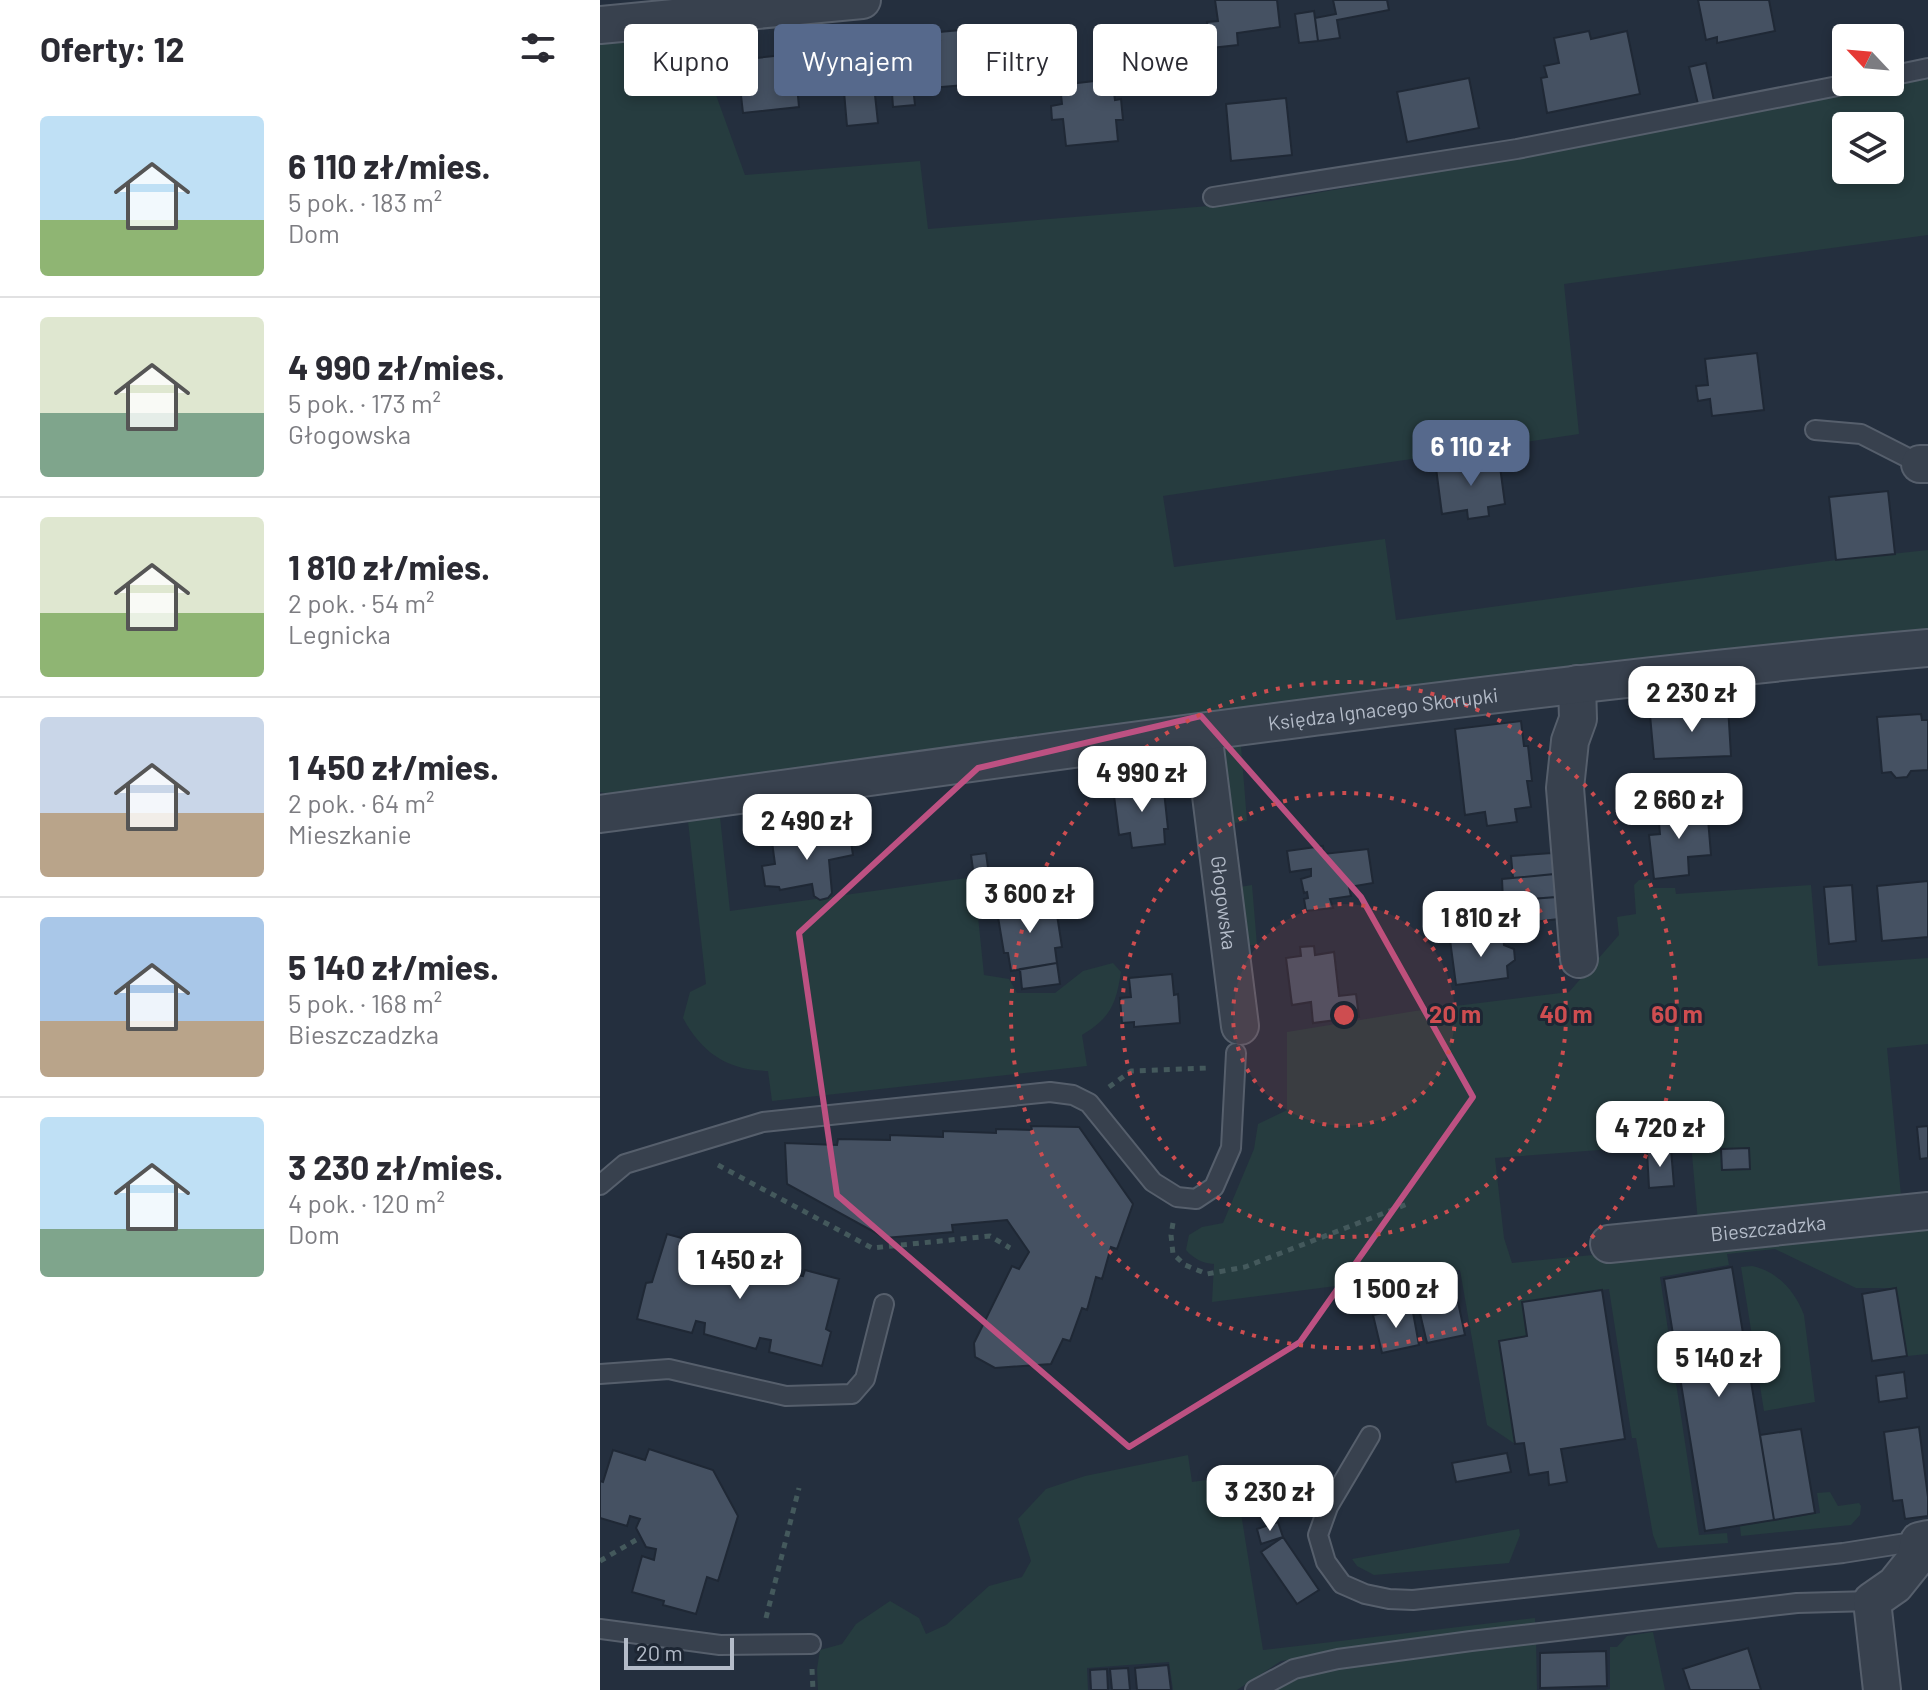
<!DOCTYPE html>
<html lang="pl">
<meta charset="utf-8">
<style>
:root{--surface:#fff;--page:#f2f2f3;--text:#2b2b33;--muted:#7c7c81;--line:#e1e1e2;--accent:#56698c}
body{margin:0;font-family:Barlow,sans-serif;background:var(--page);color:var(--text);height:100vh;display:flex;flex-direction:column;font-size:30px;white-space:nowrap}
*{box-sizing:border-box;margin:0}
p{font-size:26px;color:var(--muted)}
.icon{flex:none;width:44px;height:44px;fill:none;stroke:currentColor;stroke-width:2;stroke-linecap:round;stroke-linejoin:round}
.map{position:relative;flex:1;overflow:hidden}
.drawer{display:flex;flex-direction:column;background:var(--surface);width:600px}
.drawer>*{flex:none}
.banner{position:absolute;left:24px;top:24px;width:760px;height:72px;display:flex;gap:16px}
.needle{width:52px;rotate:296deg}
.fabs{position:absolute;left:1232px;top:24px;display:grid;gap:16px}
.fabs a{display:grid;place-items:center;width:72px;height:72px;border-radius:8px;background:var(--surface);box-shadow:0 4px 12px #0003;font-size:40px}
.scale{position:absolute;left:24px;bottom:20px;width:110px;box-sizing:border-box;padding-left:8px;border:4px solid #b4bcc9;border-top:0;font-size:22px;line-height:28px;white-space:nowrap;color:#b4bcc9;-webkit-text-stroke:6px #1d2633;paint-order:stroke}
.price{position:absolute;translate:-50% -68px;padding:0 18px;border-radius:16px;background:#fff;color:#222;font-size:26px;line-height:52px;filter:drop-shadow(0 2px 4px #0008)}
.price::after{content:'';position:absolute;left:50%;top:48px;width:24px;height:18px;margin-left:-12px;background:inherit;clip-path:polygon(0 0,100% 0,50% 100%)}
.price.current{background:var(--accent);color:#fff}
ul{padding:0;list-style:none}
li{display:flex;align-items:center;gap:24px;height:200px;padding:0 40px}
li+li{border-top:2px solid var(--line)}
li span{display:grid;place-items:center;flex:none;width:224px;height:160px;border-radius:8px;color:#555}
li>.icon{margin-inline-start:auto}
span .icon{width:96px;height:96px;fill:#fffc;stroke-width:1}
li b{font-size:34px}
h2{display:flex;justify-content:space-between;align-items:center;height:96px;padding:0 40px;font-size:34px}
.tag{padding:0 28px;border-radius:8px;background:var(--surface);box-shadow:0 4px 12px #0003;font-size:28px;line-height:72px}
.tag.current{background:var(--accent);color:#fff}
main{display:flex;flex:1;min-height:0}
.map>svg:first-child{display:block}
.green{fill:#263c3f;fill-rule:evenodd}
.building{fill:#455162;stroke:#1f2835;stroke-width:2}
.lines{fill:none;stroke-linecap:round;stroke-linejoin:round}
.lane-casing{stroke:#565f6c;stroke-width:22}
.street-casing{stroke:#565f6c;stroke-width:40}
.path{stroke:#44595c;stroke-width:5;stroke-dasharray:6 6;stroke-linecap:butt}
.lane{stroke:#38414e;stroke-width:18}
.street{stroke:#38414e;stroke-width:36}
.marked{fill:none;stroke:#bd5182;stroke-width:6;stroke-linejoin:round}
.ring{fill:none;stroke:#ce4d50;stroke-width:4;stroke-dasharray:4 8}
.labels{text-anchor:middle;dominant-baseline:central;stroke-width:6;stroke-linejoin:round;paint-order:stroke}
.street-label{font-size:20px;fill:#b4bcc9;stroke:#1d2633}
.centre{fill:#ce4d50;stroke:#1d2633;stroke-width:4}
.ring-label{font-size:24px;text-anchor:middle;font-weight:bold;fill:#ce4d50;stroke:#1d2633;stroke-width:6;stroke-linejoin:round;paint-order:stroke}
</style>
<main>
<section class="drawer">
<h2>Oferty: 12<svg class="icon" aria-label="filters" viewBox="0 0 24 24"><path d="M4 7h16M4 17h16"/><circle cx="9" cy="7" r="2"/><circle cx="15" cy="17" r="2"/></svg></h2>
<ul>
<li><span style="background:linear-gradient(#bfe0f5 65%,#8fb573 0)"><svg class="icon" aria-label="home" viewBox="0 0 24 24"><path d="M3 11l9-7 9 7M6 9v11h12V9"/></svg></span><div><b>6 110 zł/mies.</b><p>5 pok. · 183 m²</p><p>Dom</p></div></li>
<li><span style="background:linear-gradient(#dfe7d0 60%,#7fa58c 0)"><svg class="icon" aria-label="home" viewBox="0 0 24 24"><path d="M3 11l9-7 9 7M6 9v11h12V9"/></svg></span><div><b>4 990 zł/mies.</b><p>5 pok. · 173 m²</p><p>Głogowska</p></div></li>
<li><span style="background:linear-gradient(#dfe7d0 60%,#8fb573 0)"><svg class="icon" aria-label="home" viewBox="0 0 24 24"><path d="M3 11l9-7 9 7M6 9v11h12V9"/></svg></span><div><b>1 810 zł/mies.</b><p>2 pok. · 54 m²</p><p>Legnicka</p></div></li>
<li><span style="background:linear-gradient(#c9d6e8 60%,#b9a48a 0)"><svg class="icon" aria-label="home" viewBox="0 0 24 24"><path d="M3 11l9-7 9 7M6 9v11h12V9"/></svg></span><div><b>1 450 zł/mies.</b><p>2 pok. · 64 m²</p><p>Mieszkanie</p></div></li>
<li><span style="background:linear-gradient(#a9c7e8 65%,#b9a48a 0)"><svg class="icon" aria-label="home" viewBox="0 0 24 24"><path d="M3 11l9-7 9 7M6 9v11h12V9"/></svg></span><div><b>5 140 zł/mies.</b><p>5 pok. · 168 m²</p><p>Bieszczadzka</p></div></li>
<li><span style="background:linear-gradient(#bfe0f5 70%,#7fa58c 0)"><svg class="icon" aria-label="home" viewBox="0 0 24 24"><path d="M3 11l9-7 9 7M6 9v11h12V9"/></svg></span><div><b>3 230 zł/mies.</b><p>4 pok. · 120 m²</p><p>Dom</p></div></li>
</ul>
</section>
<div class="map">
<svg width="1328" height="1690" viewBox="0 0 1328 1690">
<rect width="100%" height="100%" fill="#242f3e"/>
<!-- green -->
<path class="green" d="M 104,30 L 104,62 L 145,175 L 320,161 L 328,229 L 670,201 L 940,154 L 1328,78 L 1328,235 L 964,284 L 979,434 L 563,496 L 574,567 L 785,539 L 796,620 L 1236,560 L 1328,550 L 1328,632 L 995,662 L 880,683 L 41,800 L 0,792 L 0,40 ZM 1246,126 L 1290,126 L 1290,170 L 1246,170 Z
M 641,746 L 647,821 L 628,824 L 621,759 L 624,750 L 628,747 Z
M 120,817 L 130,911 L 374,877 L 384,975 L 409,979 L 417,993 L 455,993 L 483,971 L 513,963 L 521,972 C 516,1005 510,1018 482,1035 L 487,1066 L 172,1101 L 168,1071 C 127,1070 102,1053 83,1018 L 90,992 L 106,984 L 88,821 Z
M 1050,879 L 1050,888 L 1075,888 L 1076,894 L 1211,885 L 1218,966 L 1328,958 L 1328,1044 L 1287,1048 L 1302,1206 L 1098,1222 L 1091,1143 L 895,1158 L 904,1238 L 912,1263 L 1328,1222 L 1328,1354 L 1307,1356 L 1296,1288 L 1256,1288 L 1175,1249 L 1127,1254 L 1129,1265 L 1060,1277 L 1099,1535 L 1127,1533 L 1128,1543 L 1058,1548 L 1053,1535 L 1036,1438 L 1032,1438 L 1009,1289 L 922,1302 L 927,1336 L 899,1341 L 915,1444 L 887,1425 L 860,1270 L 612,1302 L 614,1264 C 602,1263 594,1259 586,1250 L 589,1235 L 602,1227 L 623,1223 L 654,1149 L 658,1124 L 687,1110 L 687,1032 L 815,1011 L 969,992 L 1019,935 L 1017,917 L 1036,914 L 1034,885 L 1039,880 Z
M 652,885 L 657,945 L 640,946 L 634,888 Z
M 1152,1266 C 1177,1271 1195,1291 1204,1315 L 1215,1402 L 1164,1411 L 1141,1267 Z
M 588,1455 L 592,1482 L 635,1476 L 663,1650 L 935,1618 L 935,1627 L 681,1661 L 637,1690 L 573,1690 L 569,1662 L 487,1668 L 488,1690 L 218,1690 L 217,1669 L 220,1650 L 242,1644 L 256,1624 L 290,1601 L 319,1618 L 326,1634 L 346,1625 L 389,1586 L 422,1577 L 431,1561 L 418,1519 L 446,1489 L 485,1476 Z
M 1230,1492 L 1238,1506 L 1259,1503 L 1261,1506 L 1260,1515 L 1251,1525 L 1141,1536 L 1140,1526 L 1220,1513 L 1217,1493 Z
M 919,1529 L 920,1535 L 909,1563 L 774,1575 L 757,1566 L 752,1559 Z
M 1053,1632 L 1065,1690 L 1005,1690 L 1010,1689 L 1010,1647 L 1017,1647 L 1027,1636 Z
M 936,1639 L 937,1690 L 677,1690 L 696,1680 L 736,1666 Z"/>
<!-- building -->
<path class="building" d="M 615,0 L 677,0 L 680,27 L 637,33 L 638,45 L 611,48 L 607,22 L 618,21 Z
M 733,0 L 787,0 L 789,10 L 737,20 L 740,38 L 718,41 L 715,18 L 736,14 Z
M 1098,0 L 1169,0 L 1175,31 L 1117,43 L 1117,37 L 1106,40 Z
M 714,11 L 718,41 L 699,43 L 695,14 Z
M 372,29 L 373,38 L 384,37 L 388,83 L 330,88 L 326,41 L 340,40 L 339,32 Z
M 989,31 L 991,39 L 1027,31 L 1040,94 L 947,113 L 941,78 L 947,77 L 944,66 L 959,63 L 954,38 Z
M 287,42 L 290,70 L 311,69 L 315,105 L 293,107 L 292,93 L 275,95 L 278,123 L 247,126 L 243,80 L 234,81 L 230,47 Z
M 194,54 L 199,107 L 143,113 L 137,60 Z
M 1106,63 L 1114,101 L 1098,104 L 1089,67 Z
M 869,78 L 879,128 L 807,142 L 797,92 Z
M 512,79 L 515,100 L 521,99 L 523,120 L 516,120 L 518,141 L 466,146 L 463,119 L 452,120 L 451,106 L 462,104 L 460,85 Z
M 686,98 L 692,155 L 631,161 L 626,104 Z
M 1157,353 L 1164,410 L 1112,416 L 1110,399 L 1098,401 L 1096,386 L 1108,385 L 1105,359 Z
M 899,459 L 905,504 L 888,507 L 889,516 L 868,519 L 867,510 L 842,514 L 836,468 Z
M 1288,491 L 1295,554 L 1236,560 L 1229,497 Z
M 1128,706 L 1131,756 L 1054,759 L 1050,715 Z
M 1321,714 L 1322,720 L 1328,720 L 1328,770 L 1311,771 L 1307,777 L 1296,778 L 1291,772 L 1282,773 L 1277,717 Z
M 921,721 L 924,746 L 928,746 L 932,781 L 927,781 L 931,807 L 915,809 L 917,822 L 887,826 L 885,812 L 865,815 L 855,729 Z
M 563,782 L 568,829 L 564,829 L 565,844 L 532,848 L 530,833 L 519,835 L 513,788 Z
M 1107,807 L 1111,855 L 1088,857 L 1089,875 L 1054,879 L 1049,835 L 1060,834 L 1058,811 Z
M 249,829 L 253,855 L 229,860 L 232,893 L 228,898 L 220,900 L 214,896 L 212,884 L 180,890 L 179,887 L 165,886 L 162,866 L 175,864 L 172,842 Z
M 723,846 L 724,854 L 768,849 L 773,883 L 749,887 L 751,896 L 730,899 L 733,908 L 706,911 L 704,899 L 708,898 L 707,892 L 704,893 L 701,879 L 711,876 L 711,869 L 690,872 L 687,851 Z
M 386,853 L 389,875 L 374,877 L 371,855 Z
M 952,853 L 954,874 L 913,878 L 911,856 Z
M 954,874 L 956,897 L 903,901 L 902,879 Z
M 1328,881 L 1328,937 L 1282,941 L 1277,886 Z
M 1252,885 L 1256,941 L 1229,944 L 1224,887 Z
M 956,897 L 959,919 L 916,924 L 904,917 L 903,901 Z
M 455,902 L 462,947 L 455,948 L 457,963 L 411,971 L 408,953 L 404,953 L 397,911 Z
M 903,934 L 904,945 L 914,949 L 915,960 L 907,966 L 908,978 L 856,985 L 850,940 Z
M 714,946 L 715,955 L 734,952 L 739,996 L 756,994 L 759,1017 L 713,1023 L 711,1002 L 692,1005 L 686,958 L 701,956 L 700,947 Z
M 457,963 L 460,984 L 422,989 L 420,969 Z
M 572,974 L 574,995 L 578,994 L 580,1023 L 534,1027 L 534,1022 L 522,1023 L 520,998 L 531,997 L 529,978 Z
M 431,1126 L 479,1127 L 533,1204 L 517,1249 L 511,1247 L 502,1279 L 496,1277 L 487,1310 L 482,1308 L 470,1341 L 463,1339 L 451,1364 L 395,1368 L 375,1357 L 374,1343 L 412,1266 L 419,1269 L 429,1252 L 407,1220 L 352,1225 L 353,1232 L 285,1238 L 187,1184 L 185,1143 L 237,1145 L 238,1139 L 290,1140 L 290,1135 L 343,1137 L 343,1131 L 396,1133 L 396,1129 L 432,1130 Z
M 1328,1126 L 1328,1158 L 1320,1159 L 1317,1127 Z
M 1149,1148 L 1150,1169 L 1122,1170 L 1121,1149 Z
M 1071,1149 L 1074,1186 L 1049,1188 L 1047,1151 Z
M 67,1234 L 100,1243 L 100,1251 L 116,1255 L 119,1252 L 186,1269 L 186,1273 L 203,1276 L 205,1270 L 239,1279 L 226,1329 L 231,1332 L 222,1366 L 169,1352 L 171,1340 L 160,1338 L 156,1349 L 104,1334 L 105,1323 L 96,1321 L 92,1333 L 37,1319 L 46,1283 L 52,1282 Z
M 1132,1267 L 1174,1520 L 1105,1531 L 1064,1279 Z
M 1296,1288 L 1307,1356 L 1272,1361 L 1262,1294 Z
M 1002,1290 L 1025,1439 L 961,1449 L 967,1482 L 949,1485 L 948,1472 L 929,1475 L 924,1443 L 915,1444 L 899,1341 L 927,1336 L 922,1302 Z
M 857,1297 L 865,1335 L 827,1343 L 818,1305 Z
M 812,1307 L 819,1345 L 782,1353 L 773,1315 Z
M 1304,1372 L 1307,1398 L 1279,1402 L 1276,1376 Z
M 1319,1427 L 1328,1497 L 1328,1516 L 1305,1519 L 1302,1500 L 1293,1501 L 1284,1432 Z
M 1201,1429 L 1215,1513 L 1174,1520 L 1160,1435 Z
M 49,1449 L 113,1470 L 138,1516 L 118,1581 L 107,1577 L 96,1614 L 63,1605 L 64,1601 L 32,1592 L 42,1556 L 54,1560 L 56,1549 L 46,1547 L 36,1528 L 40,1519 L 30,1516 L 27,1526 L 0,1518 L 0,1481 L 3,1482 L 13,1450 L 45,1460 Z
M 907,1453 L 911,1472 L 856,1482 L 852,1463 Z
M 678,1522 L 683,1537 L 661,1544 L 657,1529 Z
M 683,1537 L 719,1590 L 697,1604 L 661,1552 Z
M 1148,1648 L 1161,1690 L 1090,1690 L 1083,1669 Z
M 1006,1651 L 1007,1686 L 940,1688 L 940,1653 Z
M 568,1665 L 571,1690 L 537,1690 L 535,1668 Z
M 528,1668 L 530,1690 L 512,1690 L 510,1669 Z
M 507,1669 L 508,1690 L 491,1690 L 490,1670 Z"/>
<g class="lines">
<!-- lane casing -->
<g class="lane-casing">
<path id="lane" d="M 1290,76 L 1328,68
M 613,197 L 917,149 L 1258,82
M 1215,430 L 1261,434 L 1320,464
M 0,1185 L 25,1164 L 163,1122 L 450,1092 L 473,1095 L 489,1103 L 553,1182 L 577,1197 L 596,1199 L 614,1187 L 631,1148 L 636,1053
M 0,1374 L 69,1369 L 186,1396 L 252,1394 L 265,1379 L 284,1304
M 770,1436 L 728,1507 L 718,1535 L 726,1562 L 742,1584 L 765,1594 L 789,1599 L 813,1600 L 1243,1553 L 1319,1541
M 0,1629 L 120,1645 L 211,1644
M 655,1690 L 694,1669 L 738,1659 L 871,1641 L 1197,1603 L 1272,1601"/>
</g>
<!-- street casing -->
<g class="street-casing">
<g id="street">
<path d="M 0,25 L 262,0"/>
<path d="M 1320,464 L 1328,464"/>
<path d="M 977,684 L 978,719 L 970,741 L 965,788 L 979,959"/>
<path id="s1" d="M 603,732 L 640,1026"/>
<path id="s2" d="M 0,814 C 442,754 884,688 1328,648"/>
<path id="s3" d="M 1009,1244 L 1328,1211"/>
<path d="M 1282,1690 L 1272,1601 L 1295,1585 L 1315,1560 L 1319,1541 L 1328,1539"/>
</g>
</g>
<!-- path -->
<path class="path" d="M 509,1087 L 531,1071 L 609,1068
M 118,1165 L 272,1248 L 390,1236 L 410,1248
M 573,1223 L 571,1235 L 573,1254 L 585,1265 L 607,1274 L 645,1267 L 810,1203
M 0,1561 L 36,1540
M 166,1618 L 199,1488
M 212,1669 L 213,1690"/>
<!-- lane -->
<use href="#lane" class="lane"/>
<!-- street -->
<use href="#street" class="street"/>
</g>
<!-- marked area -->
<path class="marked" d="M 601,716 L 761,897 L 873,1097 L 700,1342 L 529,1447 L 237,1195 L 199,933 L 378,768 Z"/>
<!-- distance rings -->
<circle cx="744" cy="1015" r="111" fill="#ce4d50" fill-opacity=".12"/>
<g class="ring">
<circle cx="744" cy="1015" r="111"/>
<circle cx="744" cy="1015" r="222"/>
<circle cx="744" cy="1015" r="333"/>
</g>
<g class="labels">
<!-- street labels -->
<g class="street-label">
<text stroke="none"><textPath href="#s2" startOffset="790">Księdza Ignacego Skorupki</textPath></text>
<text stroke="none"><textPath href="#s1" startOffset="172">Głogowska</textPath></text>
<text stroke="none"><textPath href="#s3" startOffset="160">Bieszczadzka</textPath></text>
</g>
</g>
<circle cx="744" cy="1015" r="12" class="centre"/>
<g class="ring-label">
<text x="855" y="1023">20 m</text>
<text x="966" y="1023">40 m</text>
<text x="1077" y="1023">60 m</text>
</g>
</svg>
<div class="fabs">
<a><svg class="needle" viewBox="-14 -14 28 28"><path d="M0-13l5 13h-10z" fill="#e53935"/><path d="M0 13l5-13h-10z" fill="#7c7c81"/></svg></a>
<a><svg class="icon" aria-label="layers" viewBox="0 0 24 24"><path d="M12 4l9 5-9 5-9-5zM3 14l9 5 9-5"/></svg></a>
</div>
<div class="scale">20 m</div>
<b class="price current" style="left:871px;top:488px">6 110 zł</b>
<b class="price" style="left:1092px;top:734px">2 230 zł</b>
<b class="price" style="left:542px;top:814px">4 990 zł</b>
<b class="price" style="left:1079px;top:841px">2 660 zł</b>
<b class="price" style="left:207px;top:862px">2 490 zł</b>
<b class="price" style="left:430px;top:935px">3 600 zł</b>
<b class="price" style="left:881px;top:959px">1 810 zł</b>
<b class="price" style="left:1060px;top:1169px">4 720 zł</b>
<b class="price" style="left:140px;top:1301px">1 450 zł</b>
<b class="price" style="left:796px;top:1330px">1 500 zł</b>
<b class="price" style="left:1119px;top:1399px">5 140 zł</b>
<b class="price" style="left:670px;top:1533px">3 230 zł</b>
<div class="banner">
<a class="tag">Kupno</a>
<a class="tag current">Wynajem</a>
<a class="tag">Filtry</a>
<a class="tag">Nowe</a>
</div>
</div>
</main>
